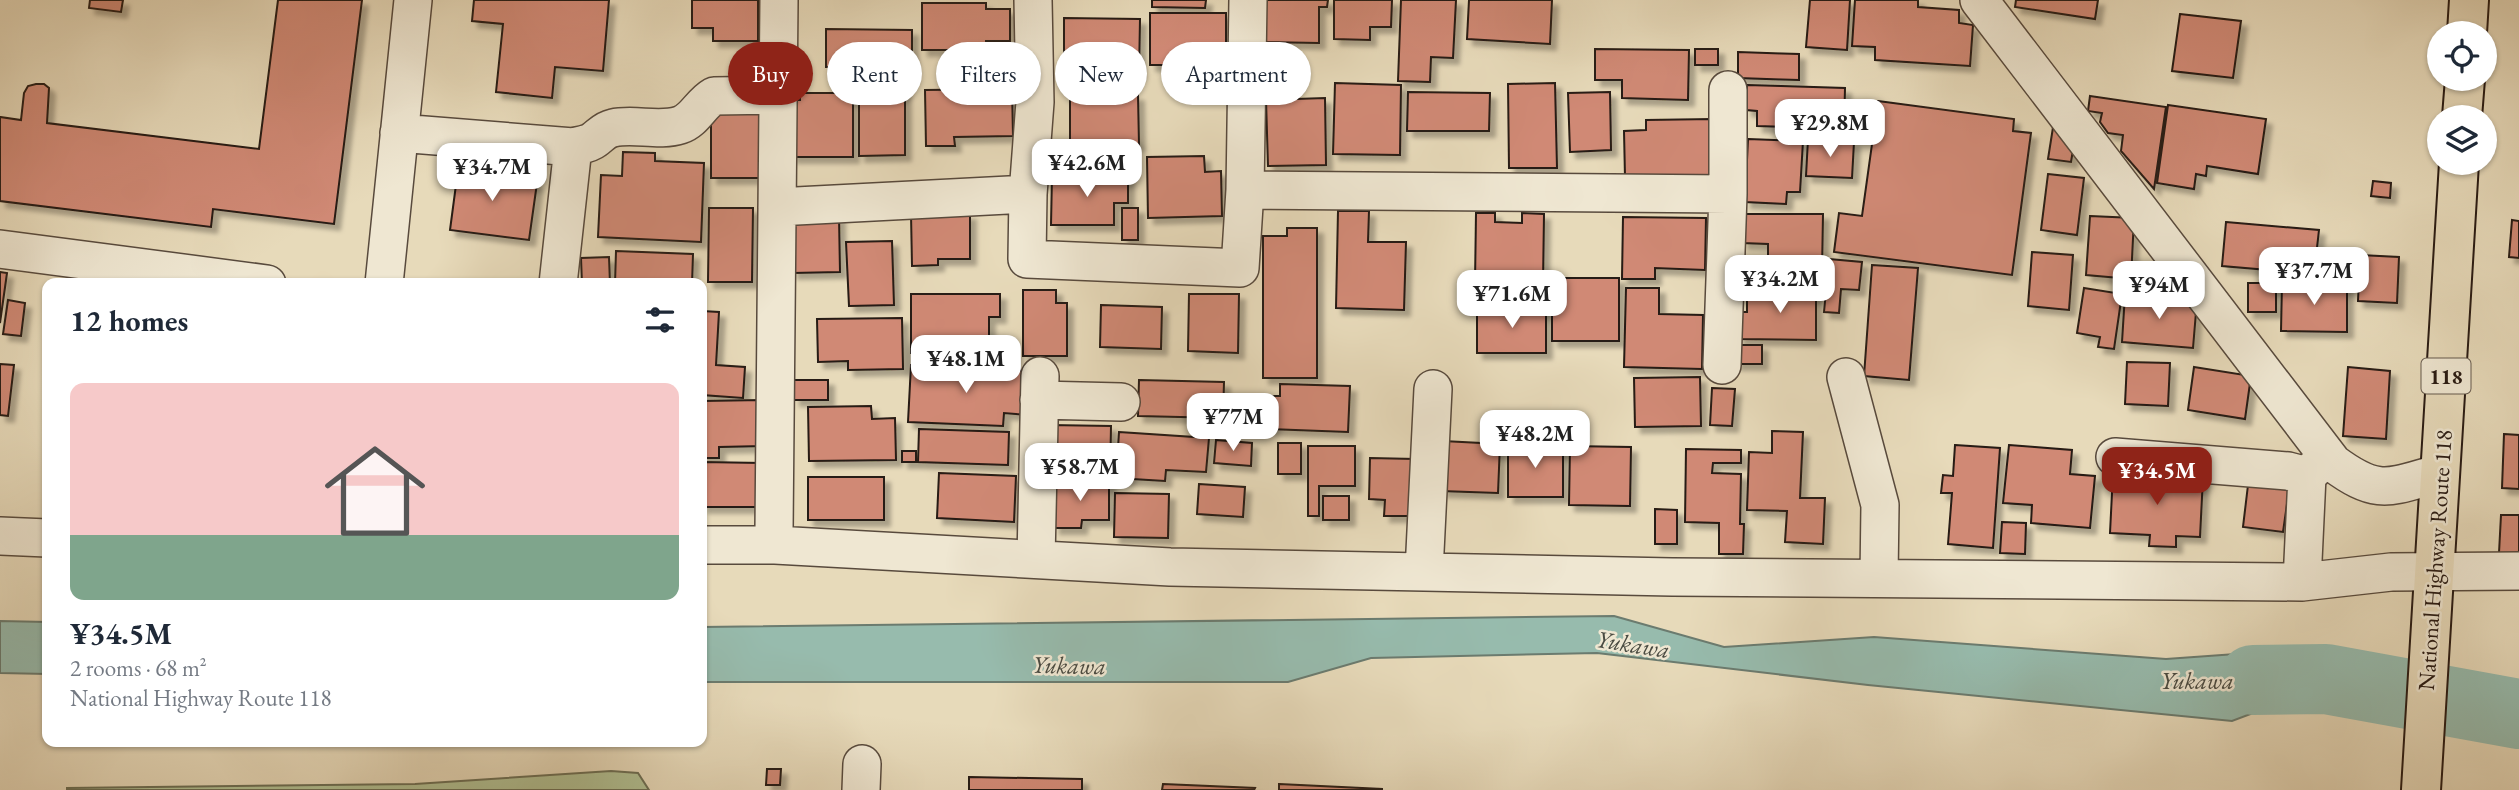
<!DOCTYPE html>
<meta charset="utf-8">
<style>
:root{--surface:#fff;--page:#f2f2f3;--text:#1f2937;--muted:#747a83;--line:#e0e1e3;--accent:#8f2418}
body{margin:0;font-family:"EB Garamond",serif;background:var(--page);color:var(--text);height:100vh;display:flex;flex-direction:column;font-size:26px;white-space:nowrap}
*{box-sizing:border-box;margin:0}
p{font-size:23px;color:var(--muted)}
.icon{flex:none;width:38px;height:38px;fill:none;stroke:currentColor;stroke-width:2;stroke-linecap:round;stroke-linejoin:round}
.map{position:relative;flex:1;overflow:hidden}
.drawer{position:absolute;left:42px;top:278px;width:665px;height:469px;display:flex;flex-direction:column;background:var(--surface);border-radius:14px;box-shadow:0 2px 5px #0004}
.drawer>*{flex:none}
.banner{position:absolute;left:728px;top:42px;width:665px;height:63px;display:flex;gap:14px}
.buttons{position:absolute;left:2427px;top:21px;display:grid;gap:14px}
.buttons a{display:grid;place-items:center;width:70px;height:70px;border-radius:50%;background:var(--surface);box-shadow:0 2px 5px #0004;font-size:35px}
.price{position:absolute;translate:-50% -60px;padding:0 16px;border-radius:14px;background:#fff;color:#222;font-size:23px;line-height:46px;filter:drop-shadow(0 2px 4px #0008)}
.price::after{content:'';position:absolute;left:50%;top:42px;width:21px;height:16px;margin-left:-10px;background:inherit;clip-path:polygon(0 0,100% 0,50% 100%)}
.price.on{background:var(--accent);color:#fff}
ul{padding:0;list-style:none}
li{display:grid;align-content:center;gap:14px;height:371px;padding:0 28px}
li+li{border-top:2px solid var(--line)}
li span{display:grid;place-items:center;height:217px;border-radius:14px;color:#555}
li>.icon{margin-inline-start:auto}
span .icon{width:126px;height:126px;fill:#fffc;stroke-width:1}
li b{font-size:30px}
h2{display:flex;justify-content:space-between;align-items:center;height:84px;padding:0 28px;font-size:30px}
.tag{padding:0 24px;border-radius:32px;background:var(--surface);box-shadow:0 2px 5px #0004;font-size:24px;line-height:63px}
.tag.on{background:var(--accent);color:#fff}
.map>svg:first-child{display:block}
.green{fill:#b1c194;stroke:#6c6e54;stroke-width:2}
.water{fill:#97bbad;stroke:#6b7b6f;stroke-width:2}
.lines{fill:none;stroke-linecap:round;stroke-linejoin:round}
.river{stroke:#97bbad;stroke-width:70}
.building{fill:#d08974;stroke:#281a13;stroke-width:2;filter:url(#shadow)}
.minor-casing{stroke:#584a3d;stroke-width:40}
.trunk-casing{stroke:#281a13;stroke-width:42}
.minor{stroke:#efe7d2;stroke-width:37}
.trunk{stroke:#e7daba;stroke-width:38}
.labels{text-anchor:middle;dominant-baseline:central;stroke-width:5;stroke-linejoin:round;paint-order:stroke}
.shield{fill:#efe7d2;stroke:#64584c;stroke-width:2}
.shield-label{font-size:21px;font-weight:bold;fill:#281a13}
.street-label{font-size:23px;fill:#281a13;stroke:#efe7d2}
.water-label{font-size:24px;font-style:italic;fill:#494a41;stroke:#efe7d2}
</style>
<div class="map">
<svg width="2519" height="790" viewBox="0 0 2519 790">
<defs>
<filter id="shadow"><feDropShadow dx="6" dy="6" stdDeviation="2" flood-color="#0004"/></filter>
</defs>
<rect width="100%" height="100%" fill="#e7daba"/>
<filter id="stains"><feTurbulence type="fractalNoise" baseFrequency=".00286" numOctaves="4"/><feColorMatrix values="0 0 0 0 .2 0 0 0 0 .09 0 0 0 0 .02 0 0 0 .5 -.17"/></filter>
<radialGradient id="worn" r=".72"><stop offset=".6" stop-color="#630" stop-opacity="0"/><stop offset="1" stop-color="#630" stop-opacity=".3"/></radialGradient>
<!-- green -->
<path class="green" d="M 611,771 L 638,773 L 649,790 L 67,790 L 67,788 L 415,784 Z"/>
<!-- water -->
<path class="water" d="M 1614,616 L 1724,647 L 1874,637 L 2166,659 L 2250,653 L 2314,660 L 2347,683 L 2309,692 L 2232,721 L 1868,685 L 1597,653 L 1371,658 L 1288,682 L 702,682 L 702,627 Z
M 0,621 L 47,622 L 47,674 L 0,673 Z"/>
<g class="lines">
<!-- river -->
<path class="river" d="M 2253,680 L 2326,679 L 2519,714"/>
</g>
<!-- building -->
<path class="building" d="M 90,0 L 123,0 L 121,12 L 89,8 Z
M 278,0 L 362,0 L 334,224 L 213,209 L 211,227 L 0,201 L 0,117 L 21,120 L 24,93 L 28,86 L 36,84 L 44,84 L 49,88 L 47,123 L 259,149 Z
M 474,0 L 609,0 L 603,71 L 555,67 L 552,98 L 496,92 L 503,24 L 472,21 Z
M 692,0 L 758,0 L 758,41 L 713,41 L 713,28 L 692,28 Z
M 1152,0 L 1206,0 L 1205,8 L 1152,7 Z
M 1265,0 L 1328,0 L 1327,7 L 1319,7 L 1319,43 L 1264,42 Z
M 1334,0 L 1392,0 L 1391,27 L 1370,27 L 1370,40 L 1334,39 Z
M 1401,0 L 1456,0 L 1453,58 L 1431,57 L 1430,82 L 1398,81 Z
M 1469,0 L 1552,0 L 1550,44 L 1467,39 Z
M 1810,0 L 1850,0 L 1847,50 L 1806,47 Z
M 1855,0 L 1918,0 L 1918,7 L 1959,10 L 1959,23 L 1973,25 L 1970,66 L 1875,60 L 1875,47 L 1852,46 Z
M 2016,0 L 2098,0 L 2095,19 L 2015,7 Z
M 922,3 L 986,3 L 986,9 L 1010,9 L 1010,41 L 986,41 L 986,50 L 922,50 Z
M 1150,13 L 1226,13 L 1226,65 L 1150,65 Z
M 2180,14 L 2241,21 L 2233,78 L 2172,71 Z
M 1064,18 L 1140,19 L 1139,74 L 1075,74 L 1075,52 L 1064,52 Z
M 826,29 L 912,30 L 912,67 L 826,67 Z
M 1595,49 L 1689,50 L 1688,100 L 1622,98 L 1622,80 L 1595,80 Z
M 1695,49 L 1718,49 L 1718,65 L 1695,65 Z
M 1738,52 L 1799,54 L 1799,80 L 1738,78 Z
M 839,81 L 853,81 L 853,157 L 791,157 L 791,100 L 800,100 L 800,93 L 839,93 Z
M 1335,83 L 1401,85 L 1400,155 L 1333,154 Z
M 1555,83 L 1557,168 L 1509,168 L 1508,84 Z
M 905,85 L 905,155 L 859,156 L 859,86 Z
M 1747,85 L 1845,88 L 1844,129 L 1757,126 L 1757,111 L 1746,110 Z
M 1012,89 L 1013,136 L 954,137 L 955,146 L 926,146 L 925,90 Z
M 1408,92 L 1490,93 L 1489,131 L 1407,131 Z
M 1610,92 L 1611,150 L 1570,152 L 1568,93 Z
M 1070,95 L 1138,95 L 1139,145 L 1070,145 Z
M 2090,96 L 2166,107 L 2154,189 L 2121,151 L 2123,135 L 2108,133 L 2100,122 L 2102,113 L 2088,111 Z
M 1325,98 L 1326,165 L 1268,166 L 1266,100 Z
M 1878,101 L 2014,119 L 2013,131 L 2031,133 L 2012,275 L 1834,252 L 1839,213 L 1862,216 Z
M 2168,105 L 2266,119 L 2258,174 L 2207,166 L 2206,176 L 2196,174 L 2194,189 L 2157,183 Z
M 711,109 L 760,109 L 760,178 L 711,178 Z
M 1713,119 L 1714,184 L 1625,177 L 1624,131 L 1646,130 L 1646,120 Z
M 2054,121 L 2074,144 L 2071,162 L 2048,159 Z
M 1748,139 L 1803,141 L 1800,192 L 1787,192 L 1786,204 L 1745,202 Z
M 1808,139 L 1854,142 L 1852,178 L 1806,176 Z
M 623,152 L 655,153 L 655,161 L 704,163 L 701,242 L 598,237 L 601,175 L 622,176 Z
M 1204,156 L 1205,172 L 1221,171 L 1222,216 L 1148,218 L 1147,157 Z
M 459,162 L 500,167 L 499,178 L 537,183 L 529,240 L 450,230 Z
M 2048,174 L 2084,178 L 2077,235 L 2041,230 Z
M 1052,176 L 1128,176 L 1128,203 L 1114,203 L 1114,225 L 1051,225 Z
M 2373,181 L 2391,183 L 2390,198 L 2371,196 Z
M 709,208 L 753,208 L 752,282 L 708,282 Z
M 1122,208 L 1138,208 L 1138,240 L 1122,240 Z
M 1338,211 L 1369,211 L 1368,242 L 1406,242 L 1404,310 L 1336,308 Z
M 1476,213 L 1495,213 L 1495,222 L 1522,223 L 1522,213 L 1544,214 L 1543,284 L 1475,283 Z
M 911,214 L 970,214 L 970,259 L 938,259 L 938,265 L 912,266 Z
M 1742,214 L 1823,214 L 1822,271 L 1768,271 L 1768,244 L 1742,243 Z
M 839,216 L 840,272 L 792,273 L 792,217 Z
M 2090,216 L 2134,218 L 2131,279 L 2086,275 Z
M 1623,217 L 1706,218 L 1705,270 L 1655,268 L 1655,279 L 1622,279 Z
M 2512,220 L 2519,221 L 2519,258 L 2509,257 Z
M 2226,222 L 2319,230 L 2314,274 L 2222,266 Z
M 1287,228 L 1317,228 L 1317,378 L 1263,378 L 1263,236 L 1287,236 Z
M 892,241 L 894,305 L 849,306 L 846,242 Z
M 616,251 L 693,254 L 692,284 L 615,284 Z
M 2032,252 L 2073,255 L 2069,310 L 2028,306 Z
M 2360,255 L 2399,257 L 2397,303 L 2358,301 Z
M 609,257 L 610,284 L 582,284 L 581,258 Z
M 1829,259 L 1862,262 L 1859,290 L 1841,289 L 1839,313 L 1824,312 Z
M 1872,265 L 1918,268 L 1909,380 L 1864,376 Z
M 0,272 L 7,273 L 0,323 Z
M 1552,278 L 1619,278 L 1619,341 L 1552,341 Z
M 2248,283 L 2276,283 L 2276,312 L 2248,312 Z
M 2282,283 L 2347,283 L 2347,332 L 2281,331 Z
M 1777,286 L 1816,287 L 1816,340 L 1738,339 L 1738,312 L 1747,312 L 1747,294 L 1777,294 Z
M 1626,288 L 1659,288 L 1659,314 L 1703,315 L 1702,369 L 1624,367 Z
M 2084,288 L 2122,294 L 2114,349 L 2098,347 L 2100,337 L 2077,333 Z
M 1023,290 L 1056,290 L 1056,303 L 1067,303 L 1067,356 L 1023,356 Z
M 911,294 L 1000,294 L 1000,317 L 989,317 L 989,353 L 911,353 Z
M 1189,294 L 1239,294 L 1238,353 L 1188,351 Z
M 2125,294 L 2197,300 L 2193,348 L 2122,342 Z
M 8,300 L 25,303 L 21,336 L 3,334 Z
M 1101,305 L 1162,307 L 1161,349 L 1100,347 Z
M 1477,306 L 1546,306 L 1546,353 L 1477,353 Z
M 702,311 L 719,312 L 716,365 L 745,367 L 743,398 L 702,395 Z
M 902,318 L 903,369 L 848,370 L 848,361 L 818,362 L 817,319 Z
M 1735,345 L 1762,345 L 1762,364 L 1735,364 Z
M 2127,362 L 2170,363 L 2168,406 L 2125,404 Z
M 0,364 L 14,365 L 8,416 L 0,415 Z
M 911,365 L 1029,371 L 1027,415 L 1004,413 L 1003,426 L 908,422 Z
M 2194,367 L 2251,376 L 2245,419 L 2188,410 Z
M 2348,367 L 2390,371 L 2386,439 L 2343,436 Z
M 1700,377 L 1701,426 L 1635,427 L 1634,378 Z
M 794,380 L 828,380 L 828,400 L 794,400 Z
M 1139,380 L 1224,382 L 1223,418 L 1138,416 Z
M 1280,384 L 1350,386 L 1348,432 L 1269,429 L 1270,396 L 1280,396 Z
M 1712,388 L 1735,389 L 1732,426 L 1710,425 Z
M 45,395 L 47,395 L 47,489 L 45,489 Z
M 763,400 L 764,446 L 719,447 L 719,458 L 702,458 L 702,401 Z
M 871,406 L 872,419 L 895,418 L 896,460 L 809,461 L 808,407 Z
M 1049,425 L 1111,426 L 1110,478 L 1048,476 Z
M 919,429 L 1009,432 L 1008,465 L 918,462 Z
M 1772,431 L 1803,432 L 1800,498 L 1825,498 L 1823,544 L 1785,542 L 1787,511 L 1747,510 L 1749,452 L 1772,453 Z
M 1119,432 L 1209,438 L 1206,472 L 1166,470 L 1165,481 L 1116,478 Z
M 2504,434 L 2519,435 L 2519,489 L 2502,488 Z
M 1216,440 L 1252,443 L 1251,466 L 1214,463 Z
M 1443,441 L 1500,444 L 1498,493 L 1441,491 Z
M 1278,443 L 1301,443 L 1301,474 L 1278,474 Z
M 1508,443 L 1563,443 L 1563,497 L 1508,497 Z
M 1955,445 L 2000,448 L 1993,548 L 1948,544 L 1952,493 L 1941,493 L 1943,475 L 1953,476 Z
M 2009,445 L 2072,450 L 2070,474 L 2095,476 L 2090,528 L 2031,523 L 2032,505 L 2003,503 Z
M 1308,446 L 1355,446 L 1355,486 L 1319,486 L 1319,516 L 1308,516 Z
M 1570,446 L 1631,447 L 1630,506 L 1569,505 Z
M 1686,449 L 1741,450 L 1741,463 L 1713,463 L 1712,473 L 1741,474 L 1740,524 L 1744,524 L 1743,554 L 1719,554 L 1719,523 L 1685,522 Z
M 902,451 L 916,451 L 916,462 L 902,462 Z
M 1370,458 L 1415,459 L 1414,516 L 1384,516 L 1385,500 L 1369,499 Z
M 702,462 L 762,463 L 762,507 L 702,507 Z
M 939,473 L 1016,476 L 1014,522 L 937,518 Z
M 2113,473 L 2203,477 L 2200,537 L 2176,536 L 2176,547 L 2149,546 L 2150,535 L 2110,533 Z
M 808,477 L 884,477 L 884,520 L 808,520 Z
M 1054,481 L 1109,482 L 1109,520 L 1082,520 L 1081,528 L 1054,528 Z
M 1199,484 L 1245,487 L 1243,517 L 1197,514 Z
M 2248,485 L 2289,490 L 2283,532 L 2243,527 Z
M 1115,493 L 1169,494 L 1168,538 L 1114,537 Z
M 1323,496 L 1349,496 L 1349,520 L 1323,520 Z
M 1655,509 L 1677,510 L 1677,544 L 1655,544 Z
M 2501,515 L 2519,515 L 2519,553 L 2499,553 Z
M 2002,522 L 2026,523 L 2025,554 L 2000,553 Z
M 767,769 L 781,769 L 780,785 L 766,785 Z
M 969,777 L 1082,779 L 1082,790 L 969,790 Z
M 1163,784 L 1255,788 L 1254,790 L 1162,790 Z
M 1279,784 L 1382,789 L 1382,790 L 1279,790 Z"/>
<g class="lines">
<!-- minor casing -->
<g class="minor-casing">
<path id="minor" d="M 1033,0 L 1035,102 L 1028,194 L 1027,259 L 1240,268 L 1245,190 L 1728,194 L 1728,90
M 1979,0 L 2333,463 C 2379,497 2389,487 2440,473
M 399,133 L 573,147 C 580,145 589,144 594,140 C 601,135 604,130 613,128 C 634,123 659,132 680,125 C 695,120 700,104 714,96 L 778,95
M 1245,190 L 1248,0
M 777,207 L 1028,194
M 0,249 L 267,284
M 384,284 L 413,0
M 558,284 L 573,147
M 1722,365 L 1728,194
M 1846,377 L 1880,505 L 1879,578
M 1039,400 L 1121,402
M 2115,457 L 2288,471 L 2307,476
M 774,531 L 779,0
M 0,536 L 47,538
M 702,545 L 775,545 L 1170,567 L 1672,577 L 2302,582 L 2391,572 L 2519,571
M 1036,559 L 1040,376
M 1424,572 L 1433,389
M 2302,582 L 2307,476 L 2323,460
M 861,790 L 862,764"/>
</g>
<!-- trunk casing -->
<g class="trunk-casing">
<path id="trunk" d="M 2467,33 L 2469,0
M 2462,117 L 2465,79
M 2421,790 L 2459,163"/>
</g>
<!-- minor -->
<use href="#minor" class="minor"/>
<!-- trunk -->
<use href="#trunk" class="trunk"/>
</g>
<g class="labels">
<!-- shield labels -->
<rect class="shield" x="2421.5" y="358.5" width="49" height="35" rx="5"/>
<g class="shield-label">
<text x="2446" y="376">118</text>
</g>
<!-- street labels -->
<g class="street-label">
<text transform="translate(2435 560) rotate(-86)">National Highway Route 118</text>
</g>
<!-- water labels -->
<g class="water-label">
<text transform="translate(1633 644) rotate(9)">Yukawa</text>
<text transform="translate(1069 665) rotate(1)">Yukawa</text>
<text x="2197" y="680">Yukawa</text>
</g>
</g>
<rect width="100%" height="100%" filter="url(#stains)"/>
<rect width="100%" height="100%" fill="url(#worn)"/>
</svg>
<div class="buttons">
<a><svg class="icon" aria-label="locate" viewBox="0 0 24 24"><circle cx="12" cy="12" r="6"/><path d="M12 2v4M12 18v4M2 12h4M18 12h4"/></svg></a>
<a><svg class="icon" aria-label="layers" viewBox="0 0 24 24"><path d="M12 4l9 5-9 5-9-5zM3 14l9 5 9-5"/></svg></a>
</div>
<b class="price" style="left:1830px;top:159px">¥29.8M</b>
<b class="price" style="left:1087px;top:199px">¥42.6M</b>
<b class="price" style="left:492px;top:203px">¥34.7M</b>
<b class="price" style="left:2314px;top:307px">¥37.7M</b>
<b class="price" style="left:1780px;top:315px">¥34.2M</b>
<b class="price" style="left:2159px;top:321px">¥94M</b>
<b class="price" style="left:1512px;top:330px">¥71.6M</b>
<b class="price" style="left:966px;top:395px">¥48.1M</b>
<b class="price" style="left:1233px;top:453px">¥77M</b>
<b class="price" style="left:1535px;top:470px">¥48.2M</b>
<b class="price" style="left:1080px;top:503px">¥58.7M</b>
<b class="price on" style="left:2157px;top:507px">¥34.5M</b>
<div class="banner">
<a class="tag on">Buy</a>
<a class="tag">Rent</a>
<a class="tag">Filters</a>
<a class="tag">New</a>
<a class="tag">Apartment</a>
</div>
<section class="drawer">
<h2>12 homes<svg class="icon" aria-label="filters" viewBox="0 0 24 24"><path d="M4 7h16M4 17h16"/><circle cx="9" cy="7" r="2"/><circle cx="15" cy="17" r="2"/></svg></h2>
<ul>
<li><span style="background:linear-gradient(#f6c9c9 70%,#7fa58c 0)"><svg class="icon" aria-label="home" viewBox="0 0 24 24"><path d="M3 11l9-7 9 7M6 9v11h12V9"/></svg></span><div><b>¥34.5M</b><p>2 rooms · 68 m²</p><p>National Highway Route 118</p></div></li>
</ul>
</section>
</div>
